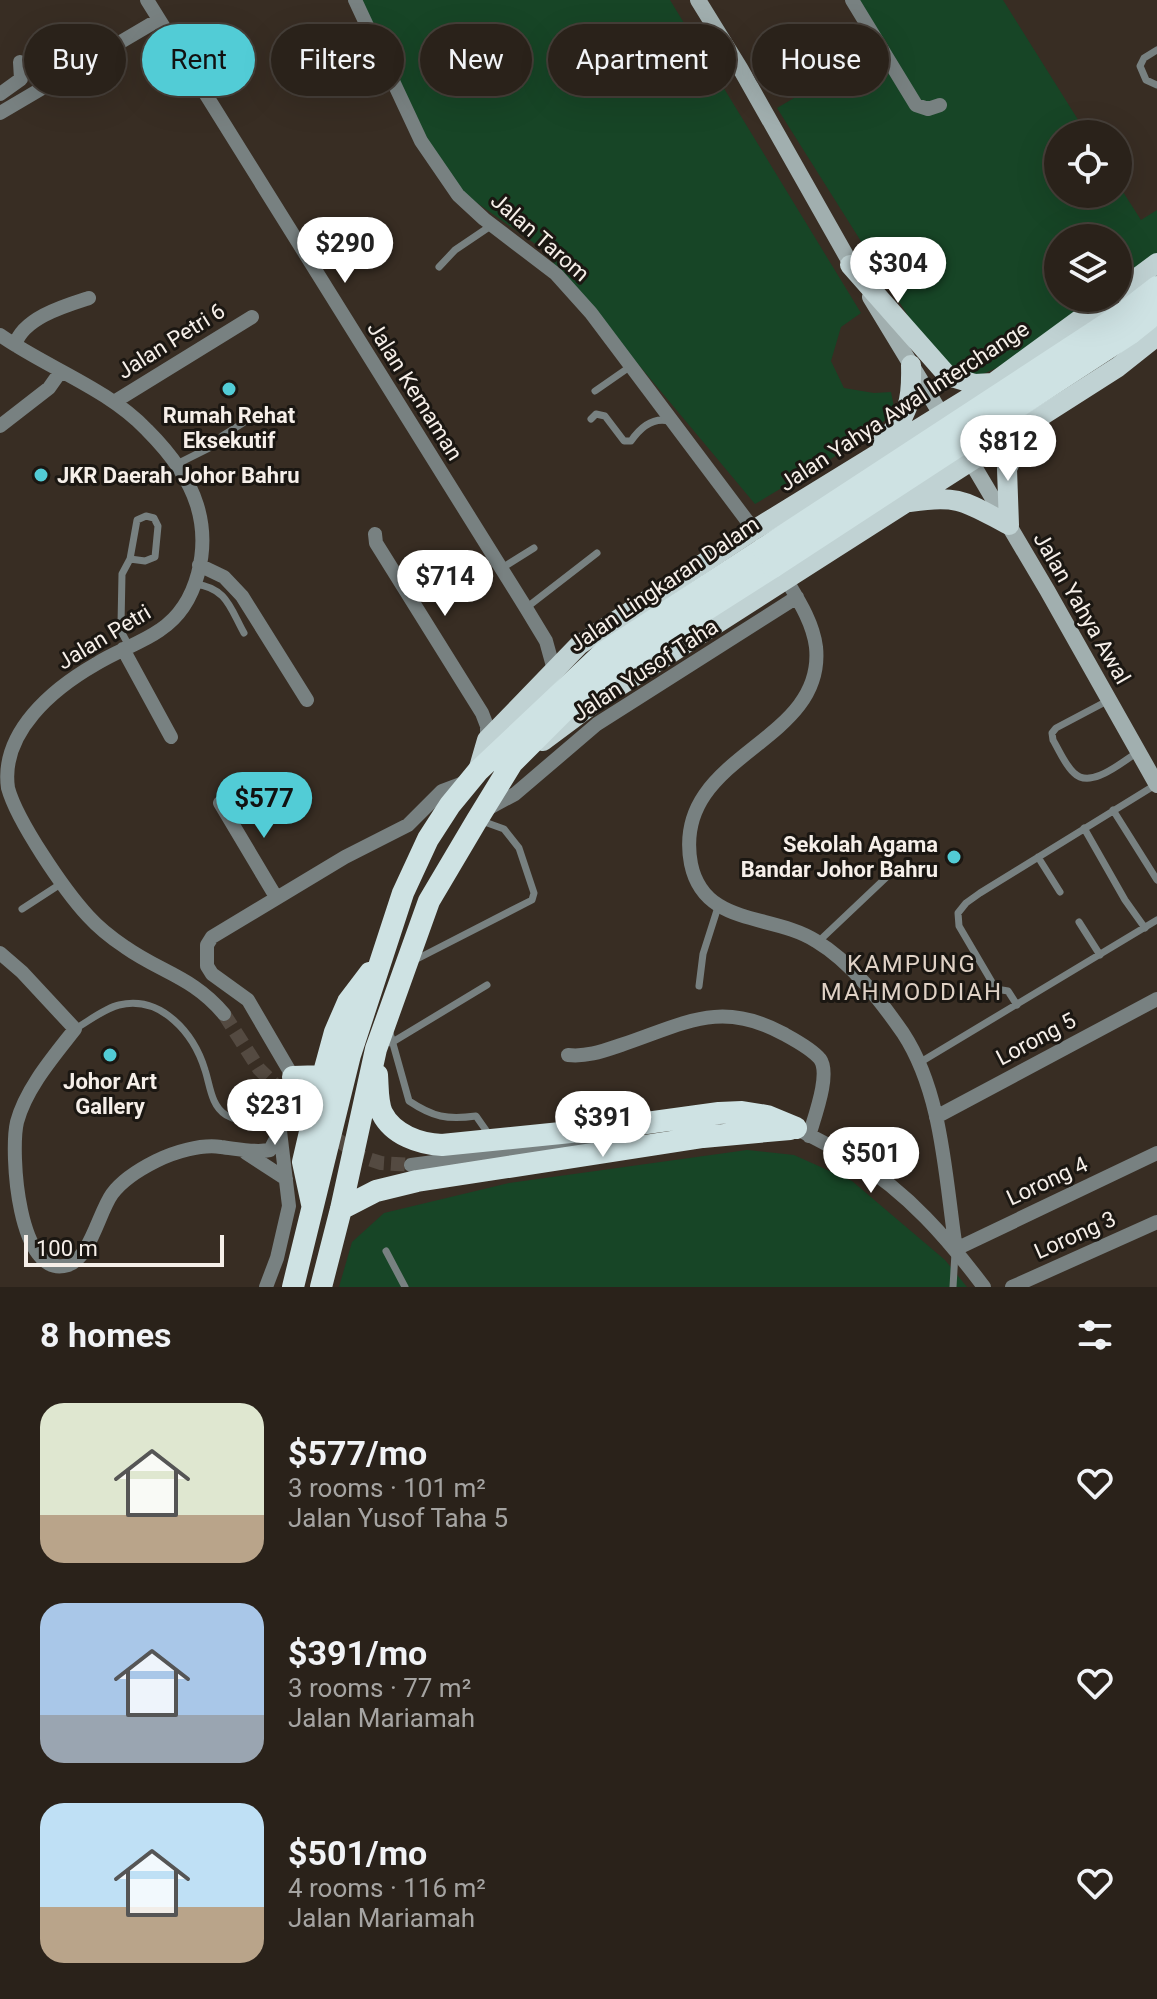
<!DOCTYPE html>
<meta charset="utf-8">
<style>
:root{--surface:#2a221a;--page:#362f27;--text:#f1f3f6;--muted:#a5a4a2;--line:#463f39;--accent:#52ccd6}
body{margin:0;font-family:Roboto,sans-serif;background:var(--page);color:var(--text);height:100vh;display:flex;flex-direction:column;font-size:30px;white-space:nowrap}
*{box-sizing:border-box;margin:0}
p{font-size:26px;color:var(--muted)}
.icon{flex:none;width:44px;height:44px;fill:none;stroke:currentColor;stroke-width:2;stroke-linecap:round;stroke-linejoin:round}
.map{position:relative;height:1287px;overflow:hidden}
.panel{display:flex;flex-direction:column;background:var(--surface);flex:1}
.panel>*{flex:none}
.guide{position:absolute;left:24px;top:24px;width:1110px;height:72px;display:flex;gap:16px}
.buttons{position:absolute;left:1044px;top:120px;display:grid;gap:16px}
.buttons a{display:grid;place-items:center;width:88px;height:88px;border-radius:50%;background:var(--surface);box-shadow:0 8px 32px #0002,0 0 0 2px var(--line);font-size:40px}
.scale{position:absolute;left:24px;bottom:20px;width:200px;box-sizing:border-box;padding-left:8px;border:4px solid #f6efe9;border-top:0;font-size:22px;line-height:28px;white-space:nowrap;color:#f6efe9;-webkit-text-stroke:6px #1b1712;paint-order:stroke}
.price{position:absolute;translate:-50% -68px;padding:0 18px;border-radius:28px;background:#fff;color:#222;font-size:26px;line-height:52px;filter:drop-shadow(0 2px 4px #0008)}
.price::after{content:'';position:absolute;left:50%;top:48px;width:24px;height:18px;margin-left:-12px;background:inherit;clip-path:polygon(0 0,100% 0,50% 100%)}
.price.active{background:var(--accent);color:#111}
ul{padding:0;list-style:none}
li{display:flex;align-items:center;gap:24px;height:200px;padding:0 40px}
li span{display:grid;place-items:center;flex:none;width:224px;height:160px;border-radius:24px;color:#555}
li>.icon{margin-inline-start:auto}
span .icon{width:96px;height:96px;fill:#fffc;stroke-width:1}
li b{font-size:34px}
h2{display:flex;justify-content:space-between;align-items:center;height:96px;padding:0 40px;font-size:34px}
.pill{padding:0 28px;border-radius:36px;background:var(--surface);box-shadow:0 8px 32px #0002,0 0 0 2px var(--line);font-size:28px;line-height:72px}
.pill.active{background:var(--accent);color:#111}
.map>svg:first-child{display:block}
.green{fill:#174526}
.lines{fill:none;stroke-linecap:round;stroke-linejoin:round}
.minor-tunnel{stroke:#544a41;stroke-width:14;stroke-dasharray:14 7;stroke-linecap:butt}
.service{stroke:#788181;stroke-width:7}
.minor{stroke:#788181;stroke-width:14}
.secondary{stroke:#a1afaf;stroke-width:16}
.primary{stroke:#c0d2d3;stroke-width:20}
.trunk{stroke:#cee2e3;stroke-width:22}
.trunk-bridge{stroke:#cee2e3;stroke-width:22}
.poi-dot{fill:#52ccd6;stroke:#1b1712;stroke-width:3}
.labels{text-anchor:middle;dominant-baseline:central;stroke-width:6;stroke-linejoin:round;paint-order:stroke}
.street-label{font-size:22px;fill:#f6efe9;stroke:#1b1712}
.poi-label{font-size:22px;font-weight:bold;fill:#f6efe9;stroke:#1b1712}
.neighbourhood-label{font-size:24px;letter-spacing:2px;fill:#dfd1c5;stroke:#1b1712}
</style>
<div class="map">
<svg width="1157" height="1287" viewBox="0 0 1157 1287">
<rect width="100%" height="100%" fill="#382d23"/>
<!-- green -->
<path class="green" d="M 360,0 L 670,0 L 861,313 L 841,327 L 831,361 L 844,388 L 874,393 L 891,392 L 895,412 L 859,442 L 755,504 L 541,248 L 463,193 L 441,167 Z
M 849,0 L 1003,0 L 1087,134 L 1058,134 L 1058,194 L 1118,194 L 1118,184 L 1141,220 L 1157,210 L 1157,254 L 1118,283 L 1118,238 L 1058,238 L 1058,298 L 1098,298 C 1074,315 998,376 973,376 C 954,376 940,358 927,346 L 777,108 L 884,45 Z
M 747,1150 L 794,1155 L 852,1181 L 945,1260 L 967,1287 L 339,1287 L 352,1242 L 384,1213 L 509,1183 Z"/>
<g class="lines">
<!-- minor-tunnel -->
<path class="minor-tunnel" d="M 224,1014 L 259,1069 L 314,1123 L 362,1157 L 381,1163 L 411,1165"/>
<!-- service -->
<path class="service" d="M 1157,50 L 1144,58 L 1140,66 L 1146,80 L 1157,85
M 439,267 L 455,250 L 492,225
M 595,391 L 631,366
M 591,419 L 596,414 L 605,416 L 624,441 L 631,441 C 640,428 653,417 669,421
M 177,464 L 217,444 L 222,436 L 243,423
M 502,568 L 534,548
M 195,584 C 227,588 230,608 244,633
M 526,608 L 597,553
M 129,646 L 122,633 L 121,624 L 122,574 L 130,559 L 137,520 L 146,516 L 154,518 L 158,526 L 155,557 L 145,561 L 130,559
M 1109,700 L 1056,728 L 1052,733 L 1053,740 C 1059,750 1065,765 1074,773 C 1091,790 1123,761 1138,752
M 1113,810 L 1157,880
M 1084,828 L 1125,900 L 1145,928
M 1038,857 L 1060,892
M 22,909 L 62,883
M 1079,922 L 1100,955
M 818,942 L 893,871
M 413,961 L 532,900 L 534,893 L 519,848 L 504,829 L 479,820
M 699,986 L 703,954 L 718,907
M 1017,1005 L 1008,991 L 996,989 L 959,926 L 958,913 L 966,903 L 980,893 L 1157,784
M 75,1029 C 89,1021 105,1008 119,1005 C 162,995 194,1034 205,1070 C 210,1085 211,1106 226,1115 C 240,1123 263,1126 280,1131
M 390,1033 L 409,1101 C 433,1117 447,1120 476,1116 L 490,1136
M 391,1043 L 487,985
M 919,1063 L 1157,920
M 386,1251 L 405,1287
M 953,1287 L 955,1253"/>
<!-- minor -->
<path class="minor" d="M 147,0 L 526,608 L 546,641 L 554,670
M 355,0 L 421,141 L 458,195 L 484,219 L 556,274 L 591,313 L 754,530
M 852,0 L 916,105 L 928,109 L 940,105
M 0,94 L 21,79 L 20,62
M 0,113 L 158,20
M 0,335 C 47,368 107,388 147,430 C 168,451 188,476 197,505 C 210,547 199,604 160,630 C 140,644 116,651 96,664 C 54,688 0,732 8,788 C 17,821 64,890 88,916 C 98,927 113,939 125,947 C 162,973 193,977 224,1014
M 15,345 C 23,318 64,306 89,298
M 114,402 L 252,317
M 0,426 L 49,388 L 61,371
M 375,534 L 376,543 L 482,713 L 487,726 L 487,740
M 199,565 L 224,577 L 242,596 L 307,700
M 787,581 C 799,601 813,623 816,647 C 826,746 670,753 691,864 C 704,927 772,913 816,941 C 851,962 880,1000 903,1033 C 943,1094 945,1178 956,1249
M 123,649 L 171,737
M 220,803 L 276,897
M 487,809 L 515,794 L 597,724 L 797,597
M 0,953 L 22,972 L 75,1029 C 54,1056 26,1088 17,1122 C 10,1152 18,1281 68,1265 C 90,1258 99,1212 112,1194 C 123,1179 140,1169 156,1161 C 174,1152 201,1144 221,1147 C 238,1149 253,1153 270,1150 L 278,1135
M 568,1055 C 587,1057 603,1051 621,1045 C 684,1024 720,999 784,1034 C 795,1040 812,1049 820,1059 C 831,1074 814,1118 809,1136
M 936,1117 L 1157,999
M 788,1127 L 796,1128 C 816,1139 837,1149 856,1161 C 907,1192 948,1239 984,1287
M 246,1153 L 286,1179
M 411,1165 L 617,1138
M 956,1249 L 1157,1153
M 266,1287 L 277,1258 L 289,1206 L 280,1131 L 293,1077 L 248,1000 L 212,974 L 207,966 L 207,945 L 212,937 L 345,857 L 408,825 L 442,791 L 466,782
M 1012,1287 L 1157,1222"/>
<!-- secondary -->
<path class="secondary" d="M 698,0 L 740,68 L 856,273
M 870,297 L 947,424
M 966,453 L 1047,590 L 1157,785"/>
<!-- primary -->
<path class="primary" d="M 850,265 L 948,376 L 975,384 L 993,383
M 1118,292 L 1157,263
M 882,441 C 909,418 912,400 911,365
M 911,502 C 960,494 967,503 1009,525 L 1007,469 L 1016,449 L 1037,433
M 543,741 L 602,697 L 1118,367 L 1157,336
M 478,771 L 487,740 L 579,645 L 754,530 L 993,383 L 1109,298"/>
<!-- trunk -->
<path class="trunk" d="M 1122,314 L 1157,287
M 1131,333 L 1157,312
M 377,1075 C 378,1087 377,1102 382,1113 C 393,1135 420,1144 442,1145 L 610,1128 L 719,1113 L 742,1112 L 767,1116 L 796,1128
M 293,1077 L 323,1076
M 312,1204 L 303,1162 L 323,1076 L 335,1032 L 348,1002 L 370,973
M 341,1209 L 376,1191 L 417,1181 L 703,1137 L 790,1129
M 293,1287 L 350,1055 L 403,893 L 428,839 L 450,805 L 478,771 L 603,653 L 763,549
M 321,1287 L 341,1209 L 376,1049 L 429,901 L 477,820 L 512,763 L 577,698 L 613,669 L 773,567"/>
<!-- trunk-bridge -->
<path class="trunk-bridge" d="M 763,549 L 1122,314
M 773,567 L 1131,333"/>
</g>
<!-- markers -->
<g class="poi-dot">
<circle cx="229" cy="389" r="8"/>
<circle cx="41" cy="475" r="8"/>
<circle cx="954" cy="857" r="8"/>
<circle cx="110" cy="1055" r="8"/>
</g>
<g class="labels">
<!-- street labels -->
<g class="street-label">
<text transform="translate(540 237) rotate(41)">Jalan Tarom</text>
<text transform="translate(171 341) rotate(-32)">Jalan Petri 6</text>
<text transform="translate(415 391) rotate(58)">Jalan Kemaman</text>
<text transform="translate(904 406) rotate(-33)">Jalan Yahya Awal Interchange</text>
<text transform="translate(664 584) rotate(-34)">Jalan Lingkaran Dalam</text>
<text transform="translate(1082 608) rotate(60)">Jalan Yahya Awal</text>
<text transform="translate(104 637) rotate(-31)">Jalan Petri</text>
<text transform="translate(645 670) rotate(-33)">Jalan Yusof Taha</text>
<text transform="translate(1036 1039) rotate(-28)">Lorong 5</text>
<text transform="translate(1047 1181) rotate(-25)">Lorong 4</text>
<text transform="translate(1075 1235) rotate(-24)">Lorong 3</text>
</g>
<!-- poi labels -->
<g class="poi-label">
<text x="229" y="415">Rumah Rehat<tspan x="229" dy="25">Eksekutif</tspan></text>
<text x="57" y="475" text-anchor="start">JKR Daerah Johor Bahru</text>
<text x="938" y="844" text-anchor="end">Sekolah Agama<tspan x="938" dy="25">Bandar Johor Bahru</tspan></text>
<text x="110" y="1081">Johor Art<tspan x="110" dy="25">Gallery</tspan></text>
</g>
<!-- neighbourhood labels -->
<g class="neighbourhood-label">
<text x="912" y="964">KAMPUNG<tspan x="912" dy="28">MAHMODDIAH</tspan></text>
</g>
</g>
</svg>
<div class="buttons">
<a><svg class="icon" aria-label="locate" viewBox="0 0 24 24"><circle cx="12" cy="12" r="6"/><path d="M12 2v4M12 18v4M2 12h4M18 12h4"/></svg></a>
<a><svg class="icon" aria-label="layers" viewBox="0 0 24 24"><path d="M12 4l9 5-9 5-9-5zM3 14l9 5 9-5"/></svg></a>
</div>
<div class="scale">100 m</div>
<b class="price" style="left:345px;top:285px">$290</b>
<b class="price" style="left:898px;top:305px">$304</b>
<b class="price" style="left:1008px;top:483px">$812</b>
<b class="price" style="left:445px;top:618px">$714</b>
<b class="price active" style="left:264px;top:840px">$577</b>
<b class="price" style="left:275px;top:1147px">$231</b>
<b class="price" style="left:603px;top:1159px">$391</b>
<b class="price" style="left:871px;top:1195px">$501</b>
<div class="guide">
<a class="pill">Buy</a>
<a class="pill active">Rent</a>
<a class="pill">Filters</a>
<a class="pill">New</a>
<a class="pill">Apartment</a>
<a class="pill">House</a>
</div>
</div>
<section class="panel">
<h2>8 homes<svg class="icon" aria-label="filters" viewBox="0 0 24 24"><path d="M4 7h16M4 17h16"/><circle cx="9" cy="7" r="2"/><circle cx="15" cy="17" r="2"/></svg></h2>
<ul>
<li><span style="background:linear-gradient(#dfe7d0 70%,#b9a48a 0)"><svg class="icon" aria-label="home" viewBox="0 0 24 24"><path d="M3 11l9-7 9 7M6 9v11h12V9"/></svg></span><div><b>$577/mo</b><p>3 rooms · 101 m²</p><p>Jalan Yusof Taha 5</p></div><svg class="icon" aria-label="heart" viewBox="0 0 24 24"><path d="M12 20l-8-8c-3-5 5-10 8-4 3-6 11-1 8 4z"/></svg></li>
<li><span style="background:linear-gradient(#a9c7e8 70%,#9aa5b1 0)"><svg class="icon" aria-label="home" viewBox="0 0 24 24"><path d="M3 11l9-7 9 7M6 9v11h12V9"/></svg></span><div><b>$391/mo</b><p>3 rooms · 77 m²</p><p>Jalan Mariamah</p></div><svg class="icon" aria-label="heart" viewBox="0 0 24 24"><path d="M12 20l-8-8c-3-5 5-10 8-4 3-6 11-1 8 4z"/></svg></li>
<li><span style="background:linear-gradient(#bfe0f5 65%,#b9a48a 0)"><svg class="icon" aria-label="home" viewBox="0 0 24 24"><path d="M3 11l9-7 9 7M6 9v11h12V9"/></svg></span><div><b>$501/mo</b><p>4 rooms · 116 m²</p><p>Jalan Mariamah</p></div><svg class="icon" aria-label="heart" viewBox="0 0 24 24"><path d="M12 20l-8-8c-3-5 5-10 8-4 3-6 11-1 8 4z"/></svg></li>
</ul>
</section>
